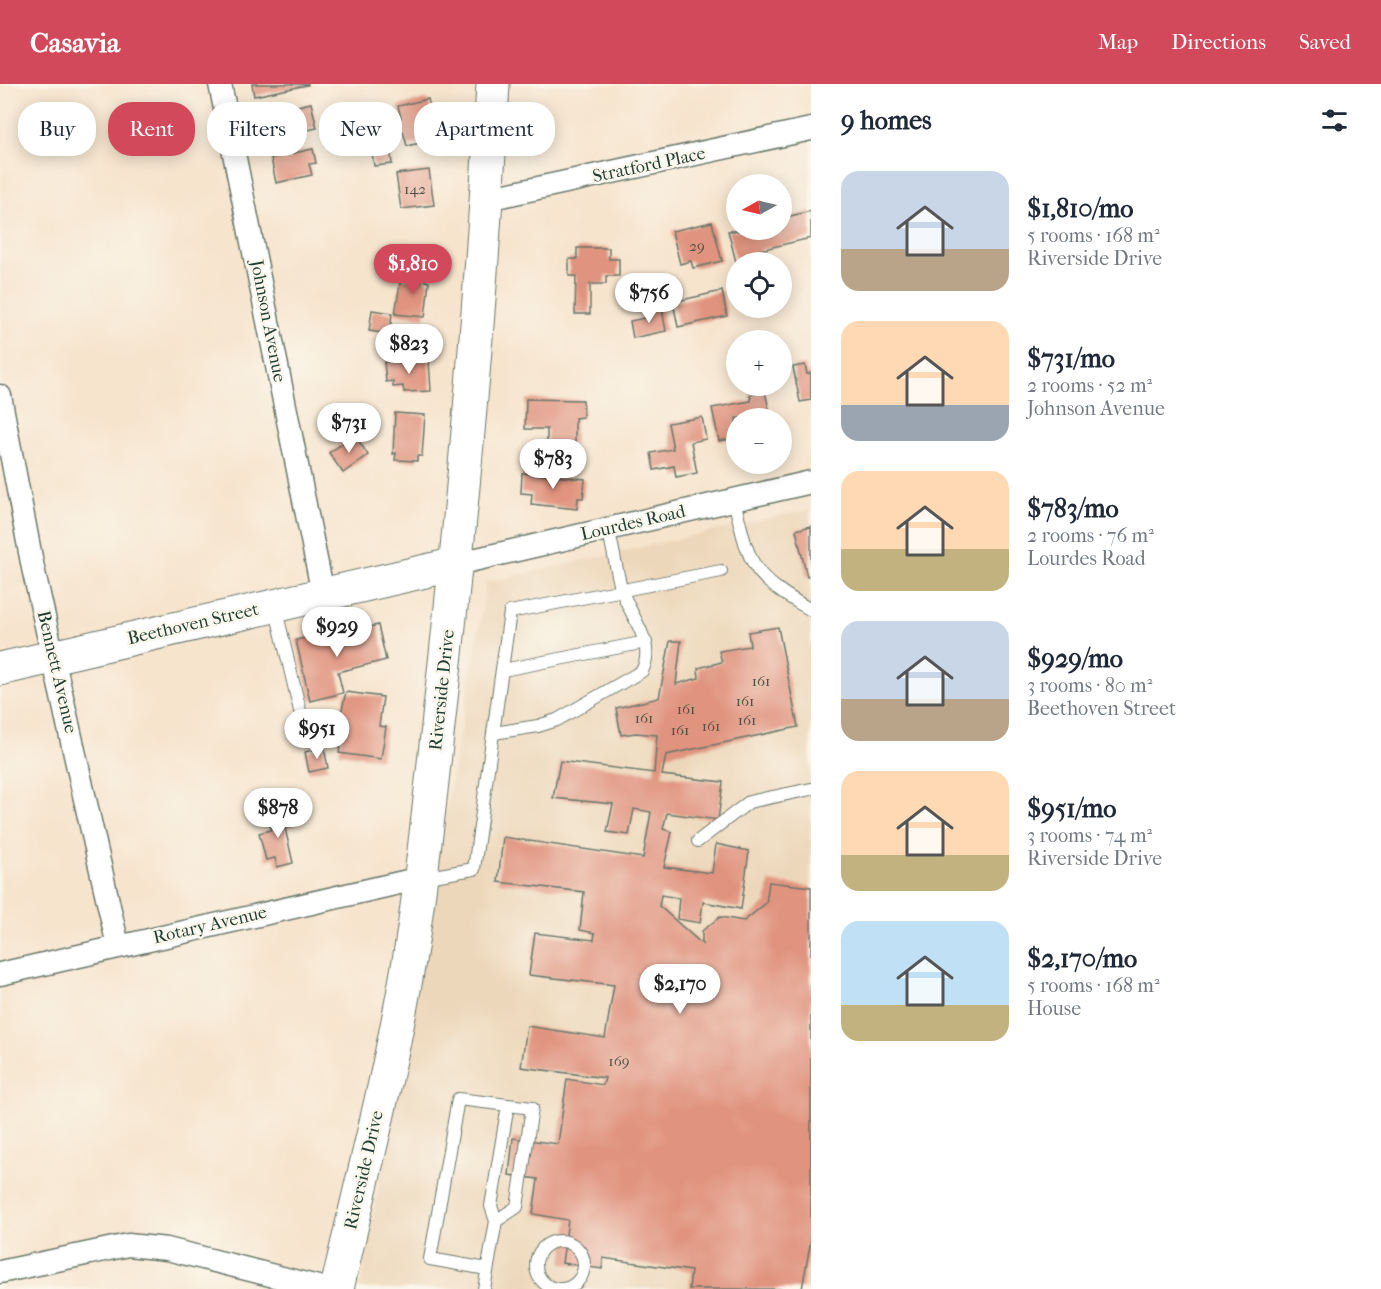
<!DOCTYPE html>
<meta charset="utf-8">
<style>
:root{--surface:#fff;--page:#f2f2f3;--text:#1f2937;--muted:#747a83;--accent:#d1495b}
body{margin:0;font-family:"IM FELL French Canon",serif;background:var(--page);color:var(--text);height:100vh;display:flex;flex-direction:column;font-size:22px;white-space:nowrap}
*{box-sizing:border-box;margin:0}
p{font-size:20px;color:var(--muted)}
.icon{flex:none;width:33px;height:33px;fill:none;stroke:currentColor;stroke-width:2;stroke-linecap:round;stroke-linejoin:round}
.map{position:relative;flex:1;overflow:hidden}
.panel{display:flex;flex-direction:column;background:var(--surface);width:570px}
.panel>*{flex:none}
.guide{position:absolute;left:18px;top:18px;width:570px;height:54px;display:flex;gap:12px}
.needle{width:39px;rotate:262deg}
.controls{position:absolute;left:726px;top:90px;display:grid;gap:12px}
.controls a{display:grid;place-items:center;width:66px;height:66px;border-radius:50%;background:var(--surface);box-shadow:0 3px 15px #0003;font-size:30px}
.price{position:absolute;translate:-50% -51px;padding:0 14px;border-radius:21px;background:#fff;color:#222;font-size:20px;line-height:39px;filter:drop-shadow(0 2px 3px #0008)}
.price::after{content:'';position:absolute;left:50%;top:36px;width:18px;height:14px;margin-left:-9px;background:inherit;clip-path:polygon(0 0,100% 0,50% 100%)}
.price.selected{background:var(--accent);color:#fff}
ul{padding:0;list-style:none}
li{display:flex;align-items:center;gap:18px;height:150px;padding:0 30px}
li span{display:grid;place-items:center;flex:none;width:168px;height:120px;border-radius:18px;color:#555}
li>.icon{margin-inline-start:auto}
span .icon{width:72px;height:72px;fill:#fffc;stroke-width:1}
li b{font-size:26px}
h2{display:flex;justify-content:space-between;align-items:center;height:72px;padding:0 30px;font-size:26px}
.chip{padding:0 21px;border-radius:24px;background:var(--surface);box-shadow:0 3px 15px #0003;font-size:21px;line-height:54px}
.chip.selected{background:var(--accent);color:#fff}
header{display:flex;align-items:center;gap:36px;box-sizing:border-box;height:84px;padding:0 30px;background:var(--accent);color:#fff}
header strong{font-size:28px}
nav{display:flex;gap:33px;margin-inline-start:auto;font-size:21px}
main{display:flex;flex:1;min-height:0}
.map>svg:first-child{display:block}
.built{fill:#edd7ba}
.building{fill:#e0937e}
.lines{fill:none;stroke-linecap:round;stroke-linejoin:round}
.lane-casing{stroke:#6a776a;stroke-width:14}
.street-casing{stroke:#6a776a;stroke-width:25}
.secondary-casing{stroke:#6a776a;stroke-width:35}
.primary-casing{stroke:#6a776a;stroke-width:35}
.lane{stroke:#fff;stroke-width:12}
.street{stroke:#fff;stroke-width:22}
.secondary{stroke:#fff;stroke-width:33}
.primary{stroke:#fff;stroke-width:33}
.labels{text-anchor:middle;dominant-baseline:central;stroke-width:5;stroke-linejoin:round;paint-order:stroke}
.number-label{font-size:15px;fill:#4f5246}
.street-label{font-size:18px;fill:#1f3d34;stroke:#fbf7ec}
</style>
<header>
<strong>Casavia</strong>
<nav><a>Map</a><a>Directions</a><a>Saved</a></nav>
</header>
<main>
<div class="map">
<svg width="811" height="1205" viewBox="0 0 811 1205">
<rect width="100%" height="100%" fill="#fbf7ec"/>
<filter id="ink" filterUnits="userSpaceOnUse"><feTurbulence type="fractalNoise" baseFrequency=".0167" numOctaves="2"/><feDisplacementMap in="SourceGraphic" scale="12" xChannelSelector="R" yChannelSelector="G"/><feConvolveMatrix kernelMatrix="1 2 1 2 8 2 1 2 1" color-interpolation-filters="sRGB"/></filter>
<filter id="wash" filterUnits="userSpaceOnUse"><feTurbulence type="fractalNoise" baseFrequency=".008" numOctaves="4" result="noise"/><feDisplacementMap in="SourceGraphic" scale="24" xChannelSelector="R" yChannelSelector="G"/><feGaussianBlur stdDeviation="1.35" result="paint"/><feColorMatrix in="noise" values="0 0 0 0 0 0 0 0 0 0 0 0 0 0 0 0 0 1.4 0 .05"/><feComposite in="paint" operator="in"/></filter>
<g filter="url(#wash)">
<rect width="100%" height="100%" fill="#f6e4cd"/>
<!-- built -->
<path class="built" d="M 811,425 L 811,1205 L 360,1205 L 487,498 Z"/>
<g id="blocks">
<!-- building -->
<path class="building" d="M 252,0 L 308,0 L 308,1 L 254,12 Z
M 428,15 L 437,55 L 407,62 L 403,47 L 397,49 L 393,35 L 401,34 L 398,22 Z
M 311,19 L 317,44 L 265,55 L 260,31 Z
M 389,52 L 392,80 L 374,82 L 370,55 Z
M 313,65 L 316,79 L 309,80 L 312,91 L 276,99 L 271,74 Z
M 429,86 L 434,121 L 401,125 L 396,90 Z
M 811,127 L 811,154 L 760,166 L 763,178 L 736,178 L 728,147 L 782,146 L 782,134 Z
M 712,138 L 722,177 L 693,184 L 691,177 L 680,180 L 672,147 Z
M 577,164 L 609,164 L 609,175 L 619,175 L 619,192 L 606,192 L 606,200 L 590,200 L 590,230 L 575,230 L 576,192 L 569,192 L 569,175 L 577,175 Z
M 413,185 L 426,186 L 425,197 L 429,198 L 425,233 L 395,230 L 401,194 L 412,195 Z
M 722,207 L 727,232 L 678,243 L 673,218 Z
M 662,225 L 666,247 L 633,254 L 630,237 L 645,234 L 644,228 Z
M 372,226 L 392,229 L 390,250 L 369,247 Z
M 429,276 L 431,307 L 404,308 L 403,302 L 393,303 L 393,297 L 386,298 L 384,278 Z
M 805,281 L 807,290 L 811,289 L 811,316 L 800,318 L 793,283 Z
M 765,308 L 771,334 L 736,334 L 736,354 L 719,357 L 712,324 L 751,317 L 750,311 Z
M 526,315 L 583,316 L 583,333 L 575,334 L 575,360 L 547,360 L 547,345 L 525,345 Z
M 395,329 L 425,331 L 422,372 L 417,372 L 417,377 L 395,376 L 396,369 L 393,370 Z
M 702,333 L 706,355 L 691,358 L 697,389 L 676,393 L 674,382 L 654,386 L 651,369 L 673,365 L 668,339 Z
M 355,351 L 368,371 L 343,389 L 329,369 Z
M 522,389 L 585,395 L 583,414 L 578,414 L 577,425 L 531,420 L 532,410 L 521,409 Z
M 811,442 L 811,492 L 807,493 L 796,446 Z
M 378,541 L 386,576 L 338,588 L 343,609 L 310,617 L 296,556 L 330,548 L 331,552 Z
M 778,543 L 798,643 L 666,671 L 662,691 L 723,698 L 718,736 L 667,729 L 663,745 L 672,748 L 664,783 L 712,789 L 716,760 L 749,767 L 741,825 L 703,818 L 700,839 L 677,835 L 679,814 L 661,811 L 659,822 L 702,860 L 702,847 L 720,833 L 744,837 L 766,819 L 769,798 L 811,803 L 811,1156 L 802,1205 L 689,1205 L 691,1187 L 603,1174 L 602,1185 L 562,1179 L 568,1136 L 533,1130 L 538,1095 L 509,1091 L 513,1054 L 558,1060 L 567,995 L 603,1001 L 605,994 L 521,983 L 527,942 L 605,954 L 614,901 L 529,891 L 535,849 L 594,856 L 595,849 L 580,846 L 584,808 L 498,798 L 503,753 L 643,774 L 651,728 L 634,725 L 629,751 L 607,748 L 613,720 L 553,714 L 560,677 L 654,689 L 657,651 L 636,649 L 621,651 L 616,624 L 659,614 L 670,557 L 681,557 L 676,600 L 699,594 L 698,584 L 722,578 L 719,567 L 750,562 L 748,548 Z
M 346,608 L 383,613 L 379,642 L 386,643 L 381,675 L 339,669 L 343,648 L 337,647 Z
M 324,663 L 328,684 L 309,688 L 305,668 Z
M 294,727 L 297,741 L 285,744 L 293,779 L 277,783 L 275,774 L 266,776 L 259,749 L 271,746 L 268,733 Z"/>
</g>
</g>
<g filter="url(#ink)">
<use href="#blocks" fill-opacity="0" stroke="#6a776a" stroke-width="1.5"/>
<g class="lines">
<!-- lane casing -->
<g class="lane-casing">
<path id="lane" d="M 734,416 C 750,481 749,491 811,526
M 275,522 L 306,652
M 503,586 L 646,558
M 494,649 L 538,642 L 557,636 L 642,587 C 657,558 629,532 621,504 C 616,484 613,464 608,444
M 698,757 L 749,718 L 811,705
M 422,794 L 474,785 L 510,528 L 721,487
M 496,1137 L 517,1123 L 532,1024 L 508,1021
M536 1181a24 24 0 1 1 48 0a24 24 0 1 1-48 0Z
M 484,1205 L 496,1137 L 491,1122 L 508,1021 L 458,1015 L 430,1175 L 487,1185"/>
</g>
<!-- street casing -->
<g class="street-casing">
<path id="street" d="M 220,0 L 323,510
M 487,115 L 811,45
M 0,312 L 33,484 L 118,862
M 456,480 L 811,398
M 0,890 L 421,794
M 0,1188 L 128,1161 L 167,1165 L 326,1205"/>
</g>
<!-- secondary casing -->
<g class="secondary-casing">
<path id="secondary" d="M 0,585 L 456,480"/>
</g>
<!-- primary casing -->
<g class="primary-casing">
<path id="primary" d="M 337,1205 C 363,1090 394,975 412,858 C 424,778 432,696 441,615 C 464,411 482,206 493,0"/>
</g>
<!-- lane -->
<use href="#lane" class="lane"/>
<!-- street -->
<use href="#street" class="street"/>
<!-- secondary -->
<use href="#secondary" class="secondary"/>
<!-- primary -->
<use href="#primary" class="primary"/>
</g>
</g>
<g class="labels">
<!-- number labels -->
<g class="number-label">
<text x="415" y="105">142</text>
<text x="697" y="162">29</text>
<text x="761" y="597">161</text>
<text x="745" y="617">161</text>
<text x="686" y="625">161</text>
<text x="644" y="634">161</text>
<text x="747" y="636">161</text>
<text x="711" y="642">161</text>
<text x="680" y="646">161</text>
<text x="619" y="977">169</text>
</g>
<!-- street labels -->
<g class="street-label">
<text transform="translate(649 81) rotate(-12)">Stratford Place</text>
<text transform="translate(268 237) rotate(79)">Johnson Avenue</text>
<text transform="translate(633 439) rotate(-13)">Lourdes Road</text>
<text transform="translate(193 540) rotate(-13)">Beethoven Street</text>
<text transform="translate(57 588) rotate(77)">Bennett Avenue</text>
<text transform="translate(442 606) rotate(-84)">Riverside Drive</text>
<text transform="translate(210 841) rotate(-13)">Rotary Avenue</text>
<text transform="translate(364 1086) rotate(-77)">Riverside Drive</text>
</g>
</g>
</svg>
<div class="controls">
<a><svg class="needle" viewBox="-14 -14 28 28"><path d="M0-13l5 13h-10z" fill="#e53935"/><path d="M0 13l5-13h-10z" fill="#747a83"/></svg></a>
<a><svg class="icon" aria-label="locate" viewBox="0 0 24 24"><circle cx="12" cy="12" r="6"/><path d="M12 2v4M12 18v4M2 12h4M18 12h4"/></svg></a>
<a>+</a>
<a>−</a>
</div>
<b class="price selected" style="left:413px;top:211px">$1,810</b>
<b class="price" style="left:649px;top:240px">$756</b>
<b class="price" style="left:409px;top:291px">$823</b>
<b class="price" style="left:349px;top:370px">$731</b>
<b class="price" style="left:553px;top:406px">$783</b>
<b class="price" style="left:337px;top:574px">$929</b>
<b class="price" style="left:317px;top:676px">$951</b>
<b class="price" style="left:278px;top:755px">$878</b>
<b class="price" style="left:680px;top:931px">$2,170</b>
<div class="guide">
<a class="chip">Buy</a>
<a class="chip selected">Rent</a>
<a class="chip">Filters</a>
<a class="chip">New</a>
<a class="chip">Apartment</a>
</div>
</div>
<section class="panel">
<h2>9 homes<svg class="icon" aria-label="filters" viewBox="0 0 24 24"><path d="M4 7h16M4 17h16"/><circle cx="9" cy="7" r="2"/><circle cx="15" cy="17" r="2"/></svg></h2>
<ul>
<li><span style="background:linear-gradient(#c9d6e8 65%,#b9a48a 0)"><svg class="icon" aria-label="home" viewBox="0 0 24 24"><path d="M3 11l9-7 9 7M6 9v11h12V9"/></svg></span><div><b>$1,810/mo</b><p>5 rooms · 168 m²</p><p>Riverside Drive</p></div></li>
<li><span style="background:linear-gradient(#ffd9b3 70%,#9aa5b1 0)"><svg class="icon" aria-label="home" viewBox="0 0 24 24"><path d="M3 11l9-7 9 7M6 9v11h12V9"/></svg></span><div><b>$731/mo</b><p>2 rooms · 52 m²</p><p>Johnson Avenue</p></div></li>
<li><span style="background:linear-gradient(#ffd9b3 65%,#c2b280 0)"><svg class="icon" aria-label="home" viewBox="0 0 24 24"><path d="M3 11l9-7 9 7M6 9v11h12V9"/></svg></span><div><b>$783/mo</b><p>2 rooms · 76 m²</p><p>Lourdes Road</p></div></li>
<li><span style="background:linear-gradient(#c9d6e8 65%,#b9a48a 0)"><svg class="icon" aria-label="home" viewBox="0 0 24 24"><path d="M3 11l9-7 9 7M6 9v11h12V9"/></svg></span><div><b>$929/mo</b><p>3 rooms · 80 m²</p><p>Beethoven Street</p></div></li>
<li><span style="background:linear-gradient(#ffd9b3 70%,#c2b280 0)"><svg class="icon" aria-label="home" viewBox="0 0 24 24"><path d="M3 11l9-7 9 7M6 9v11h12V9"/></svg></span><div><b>$951/mo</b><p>3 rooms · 74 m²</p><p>Riverside Drive</p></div></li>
<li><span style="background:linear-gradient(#bfe0f5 70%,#c2b280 0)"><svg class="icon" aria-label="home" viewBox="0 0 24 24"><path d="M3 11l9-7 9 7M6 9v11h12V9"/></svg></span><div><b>$2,170/mo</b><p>5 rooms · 168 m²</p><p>House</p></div></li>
</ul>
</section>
</main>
